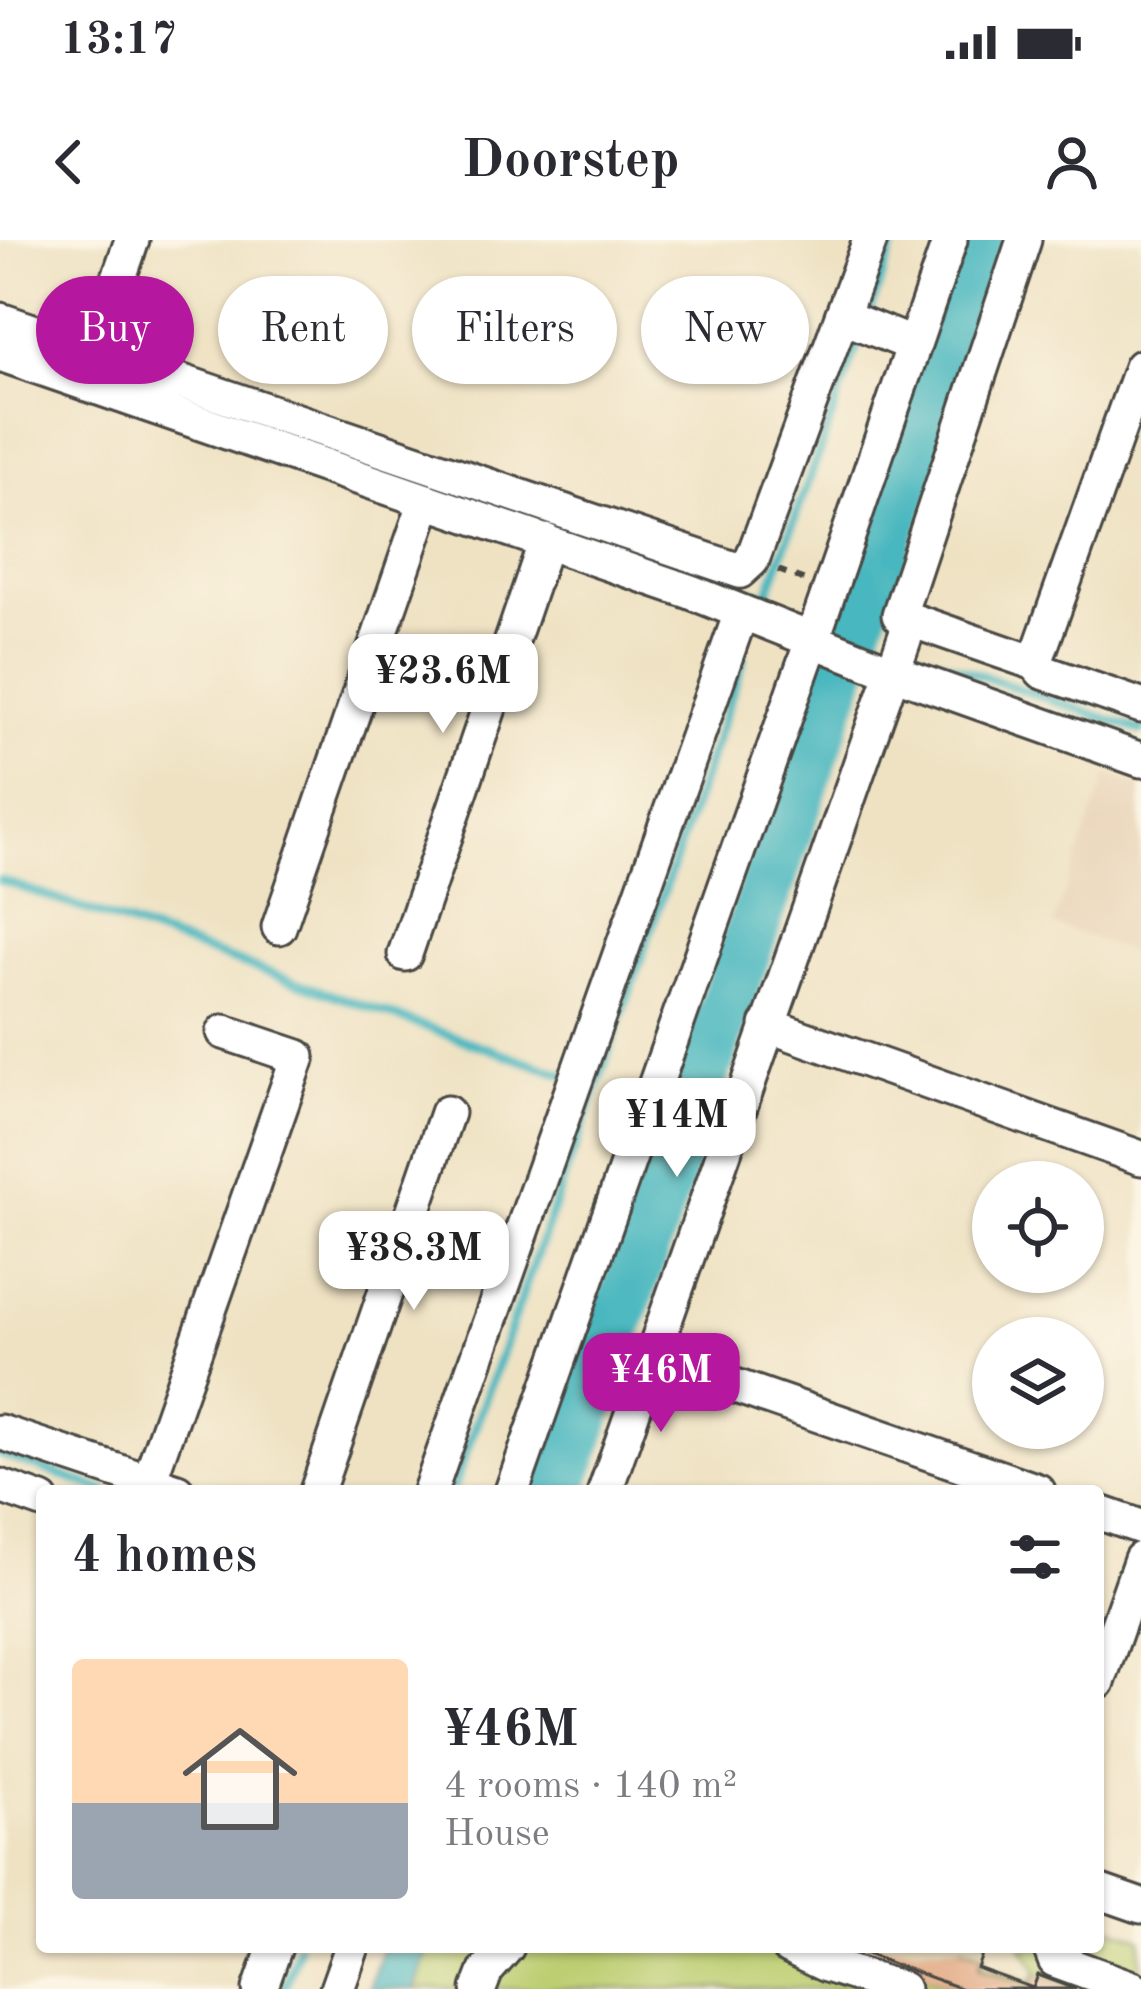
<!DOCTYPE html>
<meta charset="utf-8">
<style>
:root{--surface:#fff;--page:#f7f7f7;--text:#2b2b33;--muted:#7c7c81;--accent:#b5179e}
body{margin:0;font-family:"Old Standard TT",serif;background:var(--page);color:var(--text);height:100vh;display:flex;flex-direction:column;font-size:45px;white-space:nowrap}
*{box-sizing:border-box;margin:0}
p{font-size:39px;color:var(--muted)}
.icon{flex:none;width:66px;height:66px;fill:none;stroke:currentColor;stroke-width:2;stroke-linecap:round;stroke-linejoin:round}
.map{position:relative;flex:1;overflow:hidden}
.side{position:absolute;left:36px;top:1245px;width:1068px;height:468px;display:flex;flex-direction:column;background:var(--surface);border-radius:12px;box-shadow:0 3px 9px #0004}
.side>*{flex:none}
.top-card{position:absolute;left:36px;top:36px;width:1071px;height:108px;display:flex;gap:24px}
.fabs{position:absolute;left:972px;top:921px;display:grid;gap:24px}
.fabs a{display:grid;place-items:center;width:132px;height:132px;border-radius:50%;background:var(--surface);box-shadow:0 3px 9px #0004;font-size:60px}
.price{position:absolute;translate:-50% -102px;padding:0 27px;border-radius:24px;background:#fff;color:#222;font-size:39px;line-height:78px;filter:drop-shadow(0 3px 6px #0008)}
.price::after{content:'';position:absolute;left:50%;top:72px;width:36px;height:27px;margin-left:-18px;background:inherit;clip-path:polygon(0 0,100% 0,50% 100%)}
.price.on{background:var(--accent);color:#fff}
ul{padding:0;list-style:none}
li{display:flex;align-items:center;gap:36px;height:300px;padding:0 36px}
li span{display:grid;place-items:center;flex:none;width:336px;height:240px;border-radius:12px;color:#555}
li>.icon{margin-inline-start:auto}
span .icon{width:144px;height:144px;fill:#fffc;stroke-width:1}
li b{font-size:51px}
h2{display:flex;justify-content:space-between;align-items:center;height:144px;padding:0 36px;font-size:51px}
.tag{padding:0 42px;border-radius:54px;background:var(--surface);box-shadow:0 3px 9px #0004;font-size:42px;line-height:108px}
.tag.on{background:var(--accent);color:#fff}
.status{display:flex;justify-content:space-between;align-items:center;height:84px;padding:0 60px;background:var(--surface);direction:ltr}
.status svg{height:33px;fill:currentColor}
header{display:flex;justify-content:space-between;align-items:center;height:156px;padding:0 36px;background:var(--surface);font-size:54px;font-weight:700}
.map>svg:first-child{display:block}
.built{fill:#e9d4b8}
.green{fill:#bcce71;stroke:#747c4e;stroke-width:3}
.water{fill:#48b7bf;stroke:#3a7175;stroke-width:3}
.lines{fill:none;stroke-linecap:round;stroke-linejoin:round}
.stream{stroke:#48b7bf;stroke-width:9}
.river{stroke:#48b7bf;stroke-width:54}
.building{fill:#e6b594}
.minor-casing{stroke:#484642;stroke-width:39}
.path{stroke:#484642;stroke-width:6;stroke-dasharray:9 9;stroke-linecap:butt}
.minor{stroke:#fff;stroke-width:33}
</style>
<div class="status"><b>13:17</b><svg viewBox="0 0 49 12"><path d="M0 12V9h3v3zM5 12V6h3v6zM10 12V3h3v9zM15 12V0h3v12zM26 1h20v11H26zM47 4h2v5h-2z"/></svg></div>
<header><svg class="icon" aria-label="back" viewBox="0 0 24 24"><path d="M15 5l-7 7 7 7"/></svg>Doorstep<svg class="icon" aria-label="person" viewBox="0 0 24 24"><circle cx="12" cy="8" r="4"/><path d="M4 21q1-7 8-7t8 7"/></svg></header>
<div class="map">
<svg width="1141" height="1749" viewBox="0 0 1141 1749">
<rect width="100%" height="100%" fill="#fcf5e5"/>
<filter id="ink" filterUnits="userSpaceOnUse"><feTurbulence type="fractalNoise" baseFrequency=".00833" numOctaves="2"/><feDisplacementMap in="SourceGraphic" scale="24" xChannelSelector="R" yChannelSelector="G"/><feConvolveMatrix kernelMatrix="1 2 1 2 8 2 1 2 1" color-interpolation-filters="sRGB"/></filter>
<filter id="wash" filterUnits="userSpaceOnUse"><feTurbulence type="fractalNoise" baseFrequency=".004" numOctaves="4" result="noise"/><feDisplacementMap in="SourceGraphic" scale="48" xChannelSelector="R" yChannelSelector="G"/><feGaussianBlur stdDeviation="2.7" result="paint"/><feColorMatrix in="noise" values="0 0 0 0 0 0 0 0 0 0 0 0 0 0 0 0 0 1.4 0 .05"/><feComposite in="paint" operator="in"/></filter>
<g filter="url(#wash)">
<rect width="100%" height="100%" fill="#efe2c3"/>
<!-- built -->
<path class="built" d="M 1107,535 L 1141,546 L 1141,716 L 1053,685 Z"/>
<!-- green -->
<path class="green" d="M 1098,1683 L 1141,1698 L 1141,1749 L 1078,1749 L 1039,1735 L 1033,1748 L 979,1729 L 970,1749 L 982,1716 L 961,1707 L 984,1714 L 981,1726 L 1032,1743 L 1037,1730 L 1022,1707 L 1098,1707 Z
M 429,1707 L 848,1707 L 962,1749 L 415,1749 Z"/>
<!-- water -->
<path class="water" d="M 383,1707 L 429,1707 L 415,1749 L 369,1749 Z"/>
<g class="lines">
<!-- stream -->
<path class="stream" d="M 730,344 L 784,363
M 765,362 L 895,0
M 842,385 L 892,405
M 908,410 L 1141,491
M 0,640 L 568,836
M 0,1214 L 106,1251
M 452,1251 L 597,846 L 744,418
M 284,1749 L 298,1707"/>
<!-- river -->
<path class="river" d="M 559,1251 L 989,0"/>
</g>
<g id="blocks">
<!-- building -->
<path class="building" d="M 960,1707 L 982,1715 L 977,1728 L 1033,1748 L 1038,1735 L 1076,1749 L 962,1749 L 850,1708 Z"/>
</g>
</g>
<g filter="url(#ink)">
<use href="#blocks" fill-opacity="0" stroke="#484642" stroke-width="3"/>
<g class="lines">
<!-- minor casing -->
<g class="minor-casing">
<path id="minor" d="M 844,77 L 914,105
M 0,80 L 740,331 L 752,320 L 870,0
M 93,113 L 132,0
M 0,114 L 691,352 L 893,432 L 1141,520
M 911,380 L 1035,423 L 1043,432 L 1141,466
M 1035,423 L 1141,127
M 279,687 L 426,261
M 405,714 L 546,301
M 767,785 L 1141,918
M 652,1117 L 1038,1251
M 0,1192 L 177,1251
M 149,1241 L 298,817 L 224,792
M 0,1246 L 42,1261
M 317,1251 L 447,873
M 430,1251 L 741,373
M 512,1251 L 812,401 L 950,0
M 605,1251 L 906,394 L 911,380 L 899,375 L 1024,0
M 1098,1272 L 1141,1287
M 1098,1442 L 1141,1319
M 1098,1651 L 1141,1666
M 788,1707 L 826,1725 L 902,1749
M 1050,1707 L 1055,1720 L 1135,1749
M 260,1749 L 275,1707
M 337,1749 L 352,1707
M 479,1749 L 486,1731 L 507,1707"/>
</g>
<!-- path -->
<path class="path" d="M 778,330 L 805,340"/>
<!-- minor -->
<use href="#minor" class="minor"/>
</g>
</g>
</svg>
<div class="fabs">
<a><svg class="icon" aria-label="locate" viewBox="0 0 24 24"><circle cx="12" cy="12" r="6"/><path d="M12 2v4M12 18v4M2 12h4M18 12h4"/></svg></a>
<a><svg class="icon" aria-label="layers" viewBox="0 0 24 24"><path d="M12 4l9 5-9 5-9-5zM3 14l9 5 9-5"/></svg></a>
</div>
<b class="price" style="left:443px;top:496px">¥23.6M</b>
<b class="price" style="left:677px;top:940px">¥14M</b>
<b class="price" style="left:414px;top:1073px">¥38.3M</b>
<b class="price on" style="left:661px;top:1195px">¥46M</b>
<div class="top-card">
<a class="tag on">Buy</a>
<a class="tag">Rent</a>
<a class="tag">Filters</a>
<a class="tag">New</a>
</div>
<section class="side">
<h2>4 homes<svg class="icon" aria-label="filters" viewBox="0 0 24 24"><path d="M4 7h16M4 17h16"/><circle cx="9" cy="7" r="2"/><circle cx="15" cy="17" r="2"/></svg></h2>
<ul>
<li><span style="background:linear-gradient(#ffd9b3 60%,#9aa5b1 0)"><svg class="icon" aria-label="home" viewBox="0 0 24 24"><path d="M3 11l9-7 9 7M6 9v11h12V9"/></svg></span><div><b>¥46M</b><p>4 rooms · 140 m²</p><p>House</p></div></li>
</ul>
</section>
</div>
